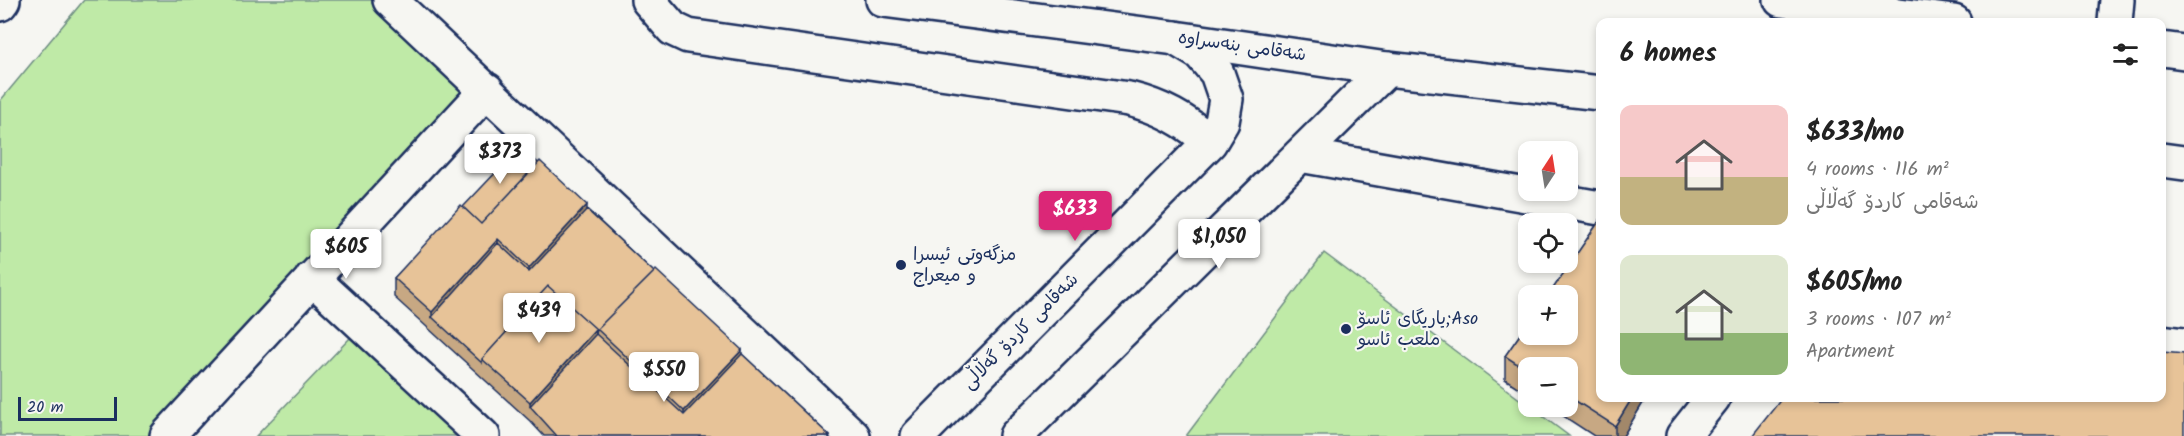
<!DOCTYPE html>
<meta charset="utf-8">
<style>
:root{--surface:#fff;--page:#f6f6f6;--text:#222;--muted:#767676;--accent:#db2777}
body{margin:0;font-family:Kalam,"Playpen Sans Arabic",sans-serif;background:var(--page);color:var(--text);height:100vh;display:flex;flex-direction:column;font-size:22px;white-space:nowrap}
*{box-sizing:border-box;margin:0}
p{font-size:20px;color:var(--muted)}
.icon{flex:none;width:33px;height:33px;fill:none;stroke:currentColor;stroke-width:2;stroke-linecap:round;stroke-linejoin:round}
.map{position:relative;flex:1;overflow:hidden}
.details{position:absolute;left:1596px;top:18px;width:570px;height:384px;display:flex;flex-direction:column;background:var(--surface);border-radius:12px;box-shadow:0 3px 9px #0003}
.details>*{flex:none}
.needle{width:39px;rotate:12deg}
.fabs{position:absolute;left:1518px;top:141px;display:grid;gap:12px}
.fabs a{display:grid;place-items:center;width:60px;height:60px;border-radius:12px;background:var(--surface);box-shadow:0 3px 9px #0003;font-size:30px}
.scale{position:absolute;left:18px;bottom:15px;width:99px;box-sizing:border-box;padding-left:6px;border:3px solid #1b2f5e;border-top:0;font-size:16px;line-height:21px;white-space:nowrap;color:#1b2f5e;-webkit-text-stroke:4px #f6f6f2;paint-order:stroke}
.price{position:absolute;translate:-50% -51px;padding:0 14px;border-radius:6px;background:#fff;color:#222;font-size:20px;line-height:39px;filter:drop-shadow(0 2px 3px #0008)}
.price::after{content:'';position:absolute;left:50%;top:36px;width:18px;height:14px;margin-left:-9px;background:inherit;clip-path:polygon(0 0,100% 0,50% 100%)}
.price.selected{background:var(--accent);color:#fff}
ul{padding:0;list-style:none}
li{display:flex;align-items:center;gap:18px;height:150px;padding:0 24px}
li span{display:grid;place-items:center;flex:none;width:168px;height:120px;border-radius:12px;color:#555}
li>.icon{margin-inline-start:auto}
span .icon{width:72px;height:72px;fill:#fffc;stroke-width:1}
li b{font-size:26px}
h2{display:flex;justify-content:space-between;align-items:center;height:72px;padding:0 24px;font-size:26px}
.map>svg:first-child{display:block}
.green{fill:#bfeaa7;stroke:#6d8c82;stroke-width:1.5}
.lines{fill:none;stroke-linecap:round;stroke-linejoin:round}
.minor-casing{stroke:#1b2f5e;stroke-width:38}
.major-casing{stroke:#1b2f5e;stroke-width:38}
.minor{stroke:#f6f6f2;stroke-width:33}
.major{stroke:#f6f6f2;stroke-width:33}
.wall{fill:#c7a883;stroke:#1b2f5e;stroke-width:1.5}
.shaded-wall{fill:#a2886a;stroke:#1b2f5e;stroke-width:1.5}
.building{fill:#e7c398;stroke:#1b2f5e;stroke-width:1.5}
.poi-dot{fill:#1b2f5e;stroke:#f6f6f2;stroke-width:2}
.labels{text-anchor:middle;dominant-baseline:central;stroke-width:4.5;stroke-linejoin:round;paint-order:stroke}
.street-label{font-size:18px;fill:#1b2f5e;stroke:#f6f6f2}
.poi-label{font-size:18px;fill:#1b2f5e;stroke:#f6f6f2;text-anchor:start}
</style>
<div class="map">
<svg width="2184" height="436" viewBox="0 0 2184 436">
<rect width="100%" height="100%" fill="#f6f6f2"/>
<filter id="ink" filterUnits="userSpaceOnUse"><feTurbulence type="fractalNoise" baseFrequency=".0167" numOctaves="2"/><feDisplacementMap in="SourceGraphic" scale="12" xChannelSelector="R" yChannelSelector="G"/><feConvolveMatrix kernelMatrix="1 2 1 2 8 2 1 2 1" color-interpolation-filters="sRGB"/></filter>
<g filter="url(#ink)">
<!-- green -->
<path class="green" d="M 84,0 L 372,0 L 486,104 L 177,436 L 0,436 L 0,101 Z
M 1324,253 L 1569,436 L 1186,436 Z
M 350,338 L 460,436 L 256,436 Z"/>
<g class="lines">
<!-- minor casing -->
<g class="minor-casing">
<path id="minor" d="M 390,0 L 853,436
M 648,0 L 673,29 L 688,36 L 1129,99 C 1161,107 1185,120 1210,142
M 0,4 L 3,0
M 2115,22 L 2117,0
M 1300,155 L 1600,208
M 312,278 L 483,436
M 2162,342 L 2184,345
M 167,436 L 487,90
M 918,436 L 1210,142 L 1222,122 L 1226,99 L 1217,73 L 1200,53 L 1175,38
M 1016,436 L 1387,69
M 1683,436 L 1713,398"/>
</g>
<!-- major casing -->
<g class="major-casing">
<path id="major" d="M 883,0 L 1175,38 L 1387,69 L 1600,93
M 1781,0 L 1954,22
M 2162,49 L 2184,52
M 2162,160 L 2184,163"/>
</g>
<!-- minor -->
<use href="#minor" class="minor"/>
<!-- major -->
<use href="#major" class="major"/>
</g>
<!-- wall -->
<path class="wall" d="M 463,207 L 587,210 L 830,436 L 544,436 L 530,421 L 394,297 L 394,278 Z
M 1600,220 L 1600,398 L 1646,398 L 1623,436 L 1594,436 L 1548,406 L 1568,406 L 1568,368 L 1528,368 L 1528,394 L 1505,379 L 1505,356 L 1528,323 L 1528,334 L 1568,334 L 1568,296 L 1548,296 Z"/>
<!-- shaded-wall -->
<path class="shaded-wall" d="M 587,205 L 587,224 L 529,286 L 529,268 Z
M 498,239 L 498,258 L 432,317 L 432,312 Z
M 596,329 L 597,348 L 530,406 L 530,402 Z
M 742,350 L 742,369 L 684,430 L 684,411 Z
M 1632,398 L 1646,398 L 1623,436 L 1615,436 L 1615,426 Z"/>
<!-- building -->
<path class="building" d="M 520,147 L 538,163 L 481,224 L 463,207 Z
M 540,161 L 587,205 L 529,268 L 498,239 L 432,312 L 394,278 L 461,205 L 481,224 Z
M 587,210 L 654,272 L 597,329 L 596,334 L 596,329 L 548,286 L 482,359 L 482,363 L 432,317 L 498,243 L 529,272 Z
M 1600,220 L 1600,398 L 1632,398 L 1615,426 L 1568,396 L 1568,368 L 1528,368 L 1528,371 L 1505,356 L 1528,323 L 1528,334 L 1568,334 L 1568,296 L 1548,296 Z
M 656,270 L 742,350 L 684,411 L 597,329 Z
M 548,286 L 596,329 L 530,402 L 482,359 Z
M 596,334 L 684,415 L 742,354 L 830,436 L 557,436 L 530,406 Z
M 2162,352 L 2184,354 L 2184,436 L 1752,436 L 1782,398 L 2162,398 Z"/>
</g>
<!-- markers -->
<g class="poi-dot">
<circle cx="901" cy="265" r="6"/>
<circle cx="1346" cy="329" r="6"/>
</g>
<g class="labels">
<!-- street labels -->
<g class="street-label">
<text transform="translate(1242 47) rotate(8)">شەقامی بنەسراوە</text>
<text transform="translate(1021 332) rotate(-45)">شەقامی کاردۆ گەڵاڵی</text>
</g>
<!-- poi labels -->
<g class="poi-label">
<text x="913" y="255">مزگەوتی ئیسرا<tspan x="913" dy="21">و میعراج</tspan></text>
<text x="1358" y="319">یاریگای ئاسۆ;Aso<tspan x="1358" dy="21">ملعب ئاسو</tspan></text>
</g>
</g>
</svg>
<div class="fabs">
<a><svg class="needle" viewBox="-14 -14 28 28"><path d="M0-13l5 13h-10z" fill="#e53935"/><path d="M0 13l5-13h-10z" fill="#767676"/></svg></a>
<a><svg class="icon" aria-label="locate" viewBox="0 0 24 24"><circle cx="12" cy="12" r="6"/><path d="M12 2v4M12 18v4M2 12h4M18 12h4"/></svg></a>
<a>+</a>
<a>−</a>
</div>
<div class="scale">20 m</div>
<b class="price" style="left:500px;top:185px">$373</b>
<b class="price selected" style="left:1075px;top:242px">$633</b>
<b class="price" style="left:1219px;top:270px">$1,050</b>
<b class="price" style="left:346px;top:280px">$605</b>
<b class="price" style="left:539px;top:344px">$439</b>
<b class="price" style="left:664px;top:403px">$550</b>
<section class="details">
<h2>6 homes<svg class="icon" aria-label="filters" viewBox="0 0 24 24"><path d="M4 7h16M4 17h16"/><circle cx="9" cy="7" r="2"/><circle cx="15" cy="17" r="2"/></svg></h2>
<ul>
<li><span style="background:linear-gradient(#f6c9c9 60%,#c2b280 0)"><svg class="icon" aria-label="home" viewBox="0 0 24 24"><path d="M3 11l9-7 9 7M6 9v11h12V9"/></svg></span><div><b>$633/mo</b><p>4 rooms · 116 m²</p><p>شەقامی کاردۆ گەڵاڵی</p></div></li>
<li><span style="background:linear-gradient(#dfe7d0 65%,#8fb573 0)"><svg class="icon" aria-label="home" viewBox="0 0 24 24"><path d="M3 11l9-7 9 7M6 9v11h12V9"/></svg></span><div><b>$605/mo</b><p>3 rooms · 107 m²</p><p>Apartment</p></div></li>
</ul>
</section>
</div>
